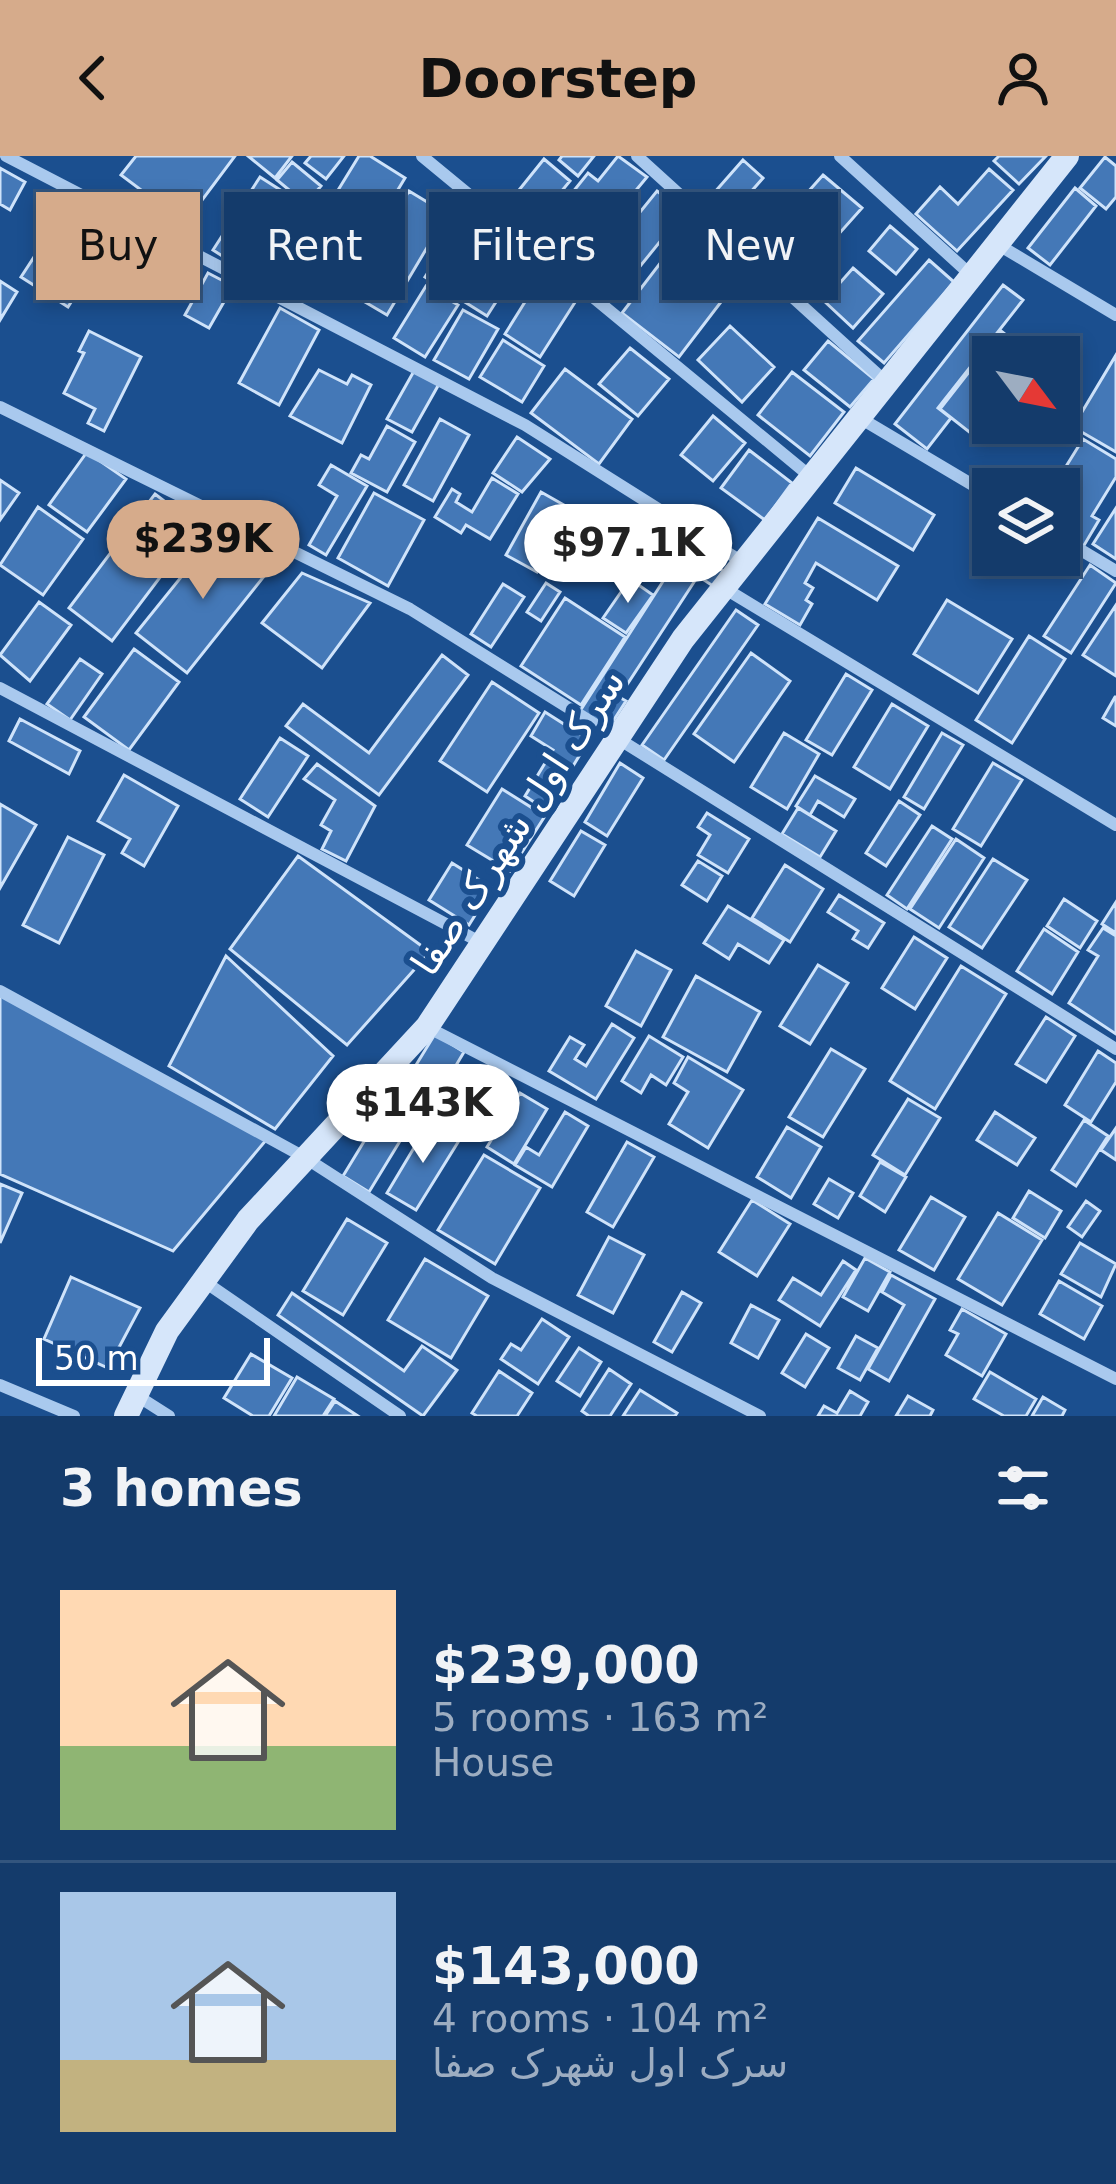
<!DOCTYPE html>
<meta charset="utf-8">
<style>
:root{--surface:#143b6b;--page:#1d4271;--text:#f1f3f6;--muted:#9dadc1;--line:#33557e;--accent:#d6ab8b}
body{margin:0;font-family:"DejaVu Sans","Noto Naskh Arabic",sans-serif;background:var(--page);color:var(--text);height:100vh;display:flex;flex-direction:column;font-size:45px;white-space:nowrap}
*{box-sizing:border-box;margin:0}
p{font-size:39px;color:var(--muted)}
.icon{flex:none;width:66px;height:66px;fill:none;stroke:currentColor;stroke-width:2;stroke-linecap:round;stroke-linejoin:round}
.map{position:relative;height:1260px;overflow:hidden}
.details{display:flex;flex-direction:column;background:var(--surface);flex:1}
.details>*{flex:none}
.banner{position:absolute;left:36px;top:36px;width:1044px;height:108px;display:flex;gap:24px}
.needle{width:78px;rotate:122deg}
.controls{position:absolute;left:972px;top:180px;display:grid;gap:24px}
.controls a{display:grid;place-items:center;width:108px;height:108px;border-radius:0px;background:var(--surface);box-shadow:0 6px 18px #0003,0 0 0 3px var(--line);font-size:60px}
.scale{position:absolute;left:36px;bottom:30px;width:234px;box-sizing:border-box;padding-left:12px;border:6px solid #fff;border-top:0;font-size:33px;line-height:42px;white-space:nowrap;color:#fff;-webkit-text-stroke:9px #1b4f8f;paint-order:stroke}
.price{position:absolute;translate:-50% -102px;padding:0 27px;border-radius:42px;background:#fff;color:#222;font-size:39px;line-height:78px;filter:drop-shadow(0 3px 6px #0008)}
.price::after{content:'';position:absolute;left:50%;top:72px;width:36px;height:27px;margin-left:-18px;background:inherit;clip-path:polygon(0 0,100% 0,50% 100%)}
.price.current{background:var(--accent);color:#111}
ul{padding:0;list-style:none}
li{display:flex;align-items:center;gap:36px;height:300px;padding:0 60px}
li+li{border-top:3px solid var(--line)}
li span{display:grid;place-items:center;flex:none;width:336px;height:240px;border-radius:0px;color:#555}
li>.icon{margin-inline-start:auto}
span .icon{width:144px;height:144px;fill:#fffc;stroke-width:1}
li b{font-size:51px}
h2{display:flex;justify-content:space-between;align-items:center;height:144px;padding:0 60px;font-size:51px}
.pill{padding:0 42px;border-radius:0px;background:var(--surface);box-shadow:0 6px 18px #0003,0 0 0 3px var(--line);font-size:42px;line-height:108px}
.pill.current{background:var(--accent);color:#111}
header{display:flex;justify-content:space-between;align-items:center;height:156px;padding:0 60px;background:var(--accent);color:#111;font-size:54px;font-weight:700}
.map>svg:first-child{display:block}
.building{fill:#4478b7;stroke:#cfe3fa;stroke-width:3}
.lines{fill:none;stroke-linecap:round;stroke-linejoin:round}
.street{stroke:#a9c9ee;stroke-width:12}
.secondary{stroke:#d6e6fa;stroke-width:24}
.labels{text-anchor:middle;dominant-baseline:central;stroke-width:12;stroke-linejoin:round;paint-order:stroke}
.street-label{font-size:39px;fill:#fff;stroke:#1b4f8f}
</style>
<header><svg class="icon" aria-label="back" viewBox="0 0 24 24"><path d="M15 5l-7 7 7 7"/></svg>Doorstep<svg class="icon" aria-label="person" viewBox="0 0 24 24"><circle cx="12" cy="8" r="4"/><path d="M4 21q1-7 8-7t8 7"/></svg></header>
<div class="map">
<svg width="1116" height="1260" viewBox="0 0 1116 1260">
<rect width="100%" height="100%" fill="#1b4f8f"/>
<!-- building -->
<path class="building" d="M 136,0 L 235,0 L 185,67 L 121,19 Z
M 248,0 L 292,0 L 275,22 Z
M 311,0 L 344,0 L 326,23 L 305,7 Z
M 359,0 L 370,0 L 405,22 L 349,115 L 305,88 Z
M 562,0 L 594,0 L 578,20 L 559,4 Z
M 618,0 L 647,21 L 609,67 L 572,37 L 588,17 L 598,25 Z
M 999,0 L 1046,0 L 1019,28 L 994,5 Z
M 1105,1 L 1116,10 L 1116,41 L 1106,53 L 1080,32 Z
M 544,3 L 570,25 L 537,65 L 511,44 Z
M 743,4 L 763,22 L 727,63 L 706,46 Z
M 292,6 L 321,30 L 306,48 L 277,24 Z
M 0,12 L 25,26 L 10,54 L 0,48 Z
M 989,13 L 1013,34 L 957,95 L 916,58 L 940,31 L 958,48 Z
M 823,19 L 862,52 L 829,89 L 791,55 Z
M 260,21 L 304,49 L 286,77 L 298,84 L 269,130 L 213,94 Z
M 1075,32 L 1096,50 L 1050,109 L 1028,92 Z
M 409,35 L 447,58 L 387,159 L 348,136 Z
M 657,35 L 684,56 L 616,140 L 600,127 L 622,101 L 611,92 Z
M 55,57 L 89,78 L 94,70 L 112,82 L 68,151 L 21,121 L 49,78 L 44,74 Z
M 460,66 L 522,105 L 487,160 L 425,121 Z
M 691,67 L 740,104 L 729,119 L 737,125 L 679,201 L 622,157 Z
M 890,70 L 917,93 L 896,118 L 869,95 Z
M 929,104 L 954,126 L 884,207 L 858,185 Z
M 853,112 L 883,138 L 853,172 L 824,145 Z
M 208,117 L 233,130 L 209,172 L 185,159 Z
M 543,117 L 579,140 L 540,201 L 505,178 Z
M 0,125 L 17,136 L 0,164 Z
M 1003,129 L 1023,144 L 938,252 L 951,262 L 927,293 L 895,268 Z
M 426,130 L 458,149 L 425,201 L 394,182 Z
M 280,152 L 319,174 L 279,249 L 239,227 Z
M 463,154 L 498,173 L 469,223 L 434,204 Z
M 730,170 L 774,211 L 742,246 L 698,204 Z
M 89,175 L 141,201 L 104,275 L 88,267 L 95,253 L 64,237 L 84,197 L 79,195 Z
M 1001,175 L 1034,201 L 993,201 L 993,267 L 997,267 L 982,286 L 940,253 Z
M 503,184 L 544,210 L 522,246 L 480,221 Z
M 828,185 L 874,223 L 850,251 L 804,214 Z
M 630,192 L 669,223 L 638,260 L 599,228 Z
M 1116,199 L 1116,296 L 1073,271 Z
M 565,213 L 632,263 L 599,308 L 531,257 Z
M 319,214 L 347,228 L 352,219 L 371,229 L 342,287 L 290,260 Z
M 414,215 L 439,228 L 412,276 L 387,263 Z
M 792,216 L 844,256 L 810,300 L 758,259 Z
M 713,260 L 745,287 L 713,325 L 681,299 Z
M 440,263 L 469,279 L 433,345 L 404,329 Z
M 387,270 L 415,286 L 387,336 L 351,317 L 361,299 L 369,303 Z
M 517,281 L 550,303 L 522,336 L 493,317 Z
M 1083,283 L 1116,303 L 1116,321 L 1092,360 L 1099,364 L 1083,391 L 1060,377 L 1072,356 L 1059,348 L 1059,333 L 1052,333 Z
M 749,294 L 792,327 L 765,364 L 721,332 Z
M 87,296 L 126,323 L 87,376 L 49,349 Z
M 331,309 L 367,330 L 326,399 L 309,389 L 337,340 L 319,329 Z
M 856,312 L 934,359 L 913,394 L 835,347 Z
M 492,322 L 518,338 L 490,383 L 466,369 L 461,377 L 435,361 L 452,333 L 460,338 L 456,346 L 472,356 Z
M 0,324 L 19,337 L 0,364 Z
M 541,336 L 571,353 L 537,416 L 506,399 Z
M 374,337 L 424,364 L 388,430 L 338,402 Z
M 155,338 L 198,371 L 112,485 L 69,452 Z
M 38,351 L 83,383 L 43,439 L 0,409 Z
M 1116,352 L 1116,403 L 1093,388 Z
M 818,362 L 898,410 L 877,444 L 816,407 L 805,427 L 813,432 L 806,444 L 812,448 L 800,469 L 765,448 Z
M 219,374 L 269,414 L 187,517 L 136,477 Z
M 685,391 L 723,415 L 713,430 L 698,420 L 619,541 L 626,545 L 608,573 L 580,555 Z
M 1090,409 L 1116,427 L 1071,497 L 1044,480 Z
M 302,417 L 370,447 L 322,512 L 262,467 Z
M 630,423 L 653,439 L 626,477 L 603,462 Z
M 546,427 L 560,436 L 541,465 L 527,456 Z
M 503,428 L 524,441 L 491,491 L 471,478 Z
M 565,442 L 625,481 L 581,549 L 521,510 Z
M 947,444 L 1012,483 L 978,537 L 914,498 Z
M 39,446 L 71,469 L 30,525 L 0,499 Z
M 1116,449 L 1116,520 L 1083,499 Z
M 736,454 L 758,469 L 664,604 L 642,589 Z
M 1029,480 L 1065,503 L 1012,587 L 976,564 Z
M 134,493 L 179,526 L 129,594 L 84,561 Z
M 751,497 L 790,525 L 734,606 L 694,578 Z
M 442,499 L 468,519 L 379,639 L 286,570 L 303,548 L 369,597 Z
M 80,503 L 102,518 L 70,564 L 47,548 Z
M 846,518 L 872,534 L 832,599 L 806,584 Z
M 492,526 L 539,557 L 487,636 L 440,605 Z
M 1115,541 L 1116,541 L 1116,570 L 1103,562 Z
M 892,548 L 928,570 L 890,633 L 854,611 Z
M 545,556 L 589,584 L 546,654 L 525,640 L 553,594 L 531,580 Z
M 20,563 L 80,595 L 69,618 L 9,585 Z
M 784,577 L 819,598 L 787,653 L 751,631 Z
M 942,577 L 963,589 L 924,653 L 904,641 Z
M 280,582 L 308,600 L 268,661 L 240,643 Z
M 620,607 L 643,622 L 607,680 L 585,666 Z
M 993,607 L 1022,624 L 981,690 L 953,673 Z
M 317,608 L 375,650 L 346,705 L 322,693 L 331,675 L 321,669 L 335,644 L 304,623 Z
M 124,619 L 178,650 L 144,710 L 122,697 L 130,683 L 98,665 Z
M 815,620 L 855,643 L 844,661 L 818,645 L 810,659 L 796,650 Z
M 502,633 L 545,660 L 510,715 L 467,689 Z
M 899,645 L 920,659 L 886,710 L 866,697 Z
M 0,648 L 36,669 L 0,732 Z
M 798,652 L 836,675 L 820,701 L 782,678 Z
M 707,657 L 749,683 L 728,717 L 698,699 L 710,679 L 698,671 Z
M 932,670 L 952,683 L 907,753 L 887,739 Z
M 581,675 L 605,689 L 574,740 L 550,725 Z
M 68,681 L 104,699 L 59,787 L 23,769 Z
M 956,683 L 984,702 L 939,772 L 910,753 Z
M 298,700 L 430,796 L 347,889 L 230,793 Z
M 993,703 L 1027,724 L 982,792 L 949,771 Z
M 698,705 L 722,720 L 707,745 L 682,729 Z
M 452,707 L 492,732 L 469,769 L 429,744 Z
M 785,709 L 823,733 L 790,786 L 752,762 Z
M 839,739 L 884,767 L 868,792 L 853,783 L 858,775 L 828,756 Z
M 1064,743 L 1097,765 L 1080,792 L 1047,770 Z
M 1116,746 L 1116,777 L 1102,768 Z
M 728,750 L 784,784 L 769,807 L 738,788 L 729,803 L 704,787 Z
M 1103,772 L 1116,780 L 1116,878 L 1069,847 L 1098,800 L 1088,794 Z
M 1044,773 L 1078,796 L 1052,838 L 1017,815 Z
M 914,781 L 947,802 L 915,853 L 882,832 Z
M 636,795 L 671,814 L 641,870 L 606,850 Z
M 226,800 L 333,900 L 275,973 L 169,910 Z
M 818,809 L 848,827 L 810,888 L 780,870 Z
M 961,810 L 1006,838 L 935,953 L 890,925 Z
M 696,820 L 760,856 L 727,916 L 663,881 Z
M 0,838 L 267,983 L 173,1095 L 0,1018 Z
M 1046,861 L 1075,880 L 1046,926 L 1016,908 Z
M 612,868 L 634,882 L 596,943 L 549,915 L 570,881 L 584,889 L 575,903 L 586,910 Z
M 435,878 L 464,896 L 424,963 L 394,945 Z
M 649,880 L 683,901 L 666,929 L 651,919 L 641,937 L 622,925 Z
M 831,893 L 865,913 L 823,981 L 789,961 Z
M 1098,895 L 1116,907 L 1116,926 L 1091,966 L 1065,949 Z
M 688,901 L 743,934 L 708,992 L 669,968 L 688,936 L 674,927 Z
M 475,917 L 503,934 L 474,982 L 447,965 Z
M 520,937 L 547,953 L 514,1008 L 487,991 Z
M 908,943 L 940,962 L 905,1019 L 873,999 Z
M 385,951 L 411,967 L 369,1036 L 343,1020 Z
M 565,956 L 588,970 L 552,1031 L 515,1009 L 526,991 L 539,999 Z
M 995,956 L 1035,982 L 1017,1009 L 977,984 Z
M 1084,964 L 1108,980 L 1076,1030 L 1052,1014 Z
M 430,965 L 460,983 L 416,1054 L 387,1037 Z
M 787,971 L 821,991 L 791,1042 L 757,1021 Z
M 1116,972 L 1116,1004 L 1101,994 Z
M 627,986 L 654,1001 L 613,1071 L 587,1056 Z
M 484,999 L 540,1032 L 495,1108 L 438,1074 Z
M 880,1006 L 906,1021 L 885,1056 L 860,1040 Z
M 829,1023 L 853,1037 L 838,1062 L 814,1048 Z
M 0,1028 L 22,1037 L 0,1087 Z
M 1029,1035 L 1061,1055 L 1045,1082 L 1013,1062 Z
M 931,1041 L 965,1061 L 934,1114 L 899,1094 Z
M 752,1044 L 790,1068 L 757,1120 L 719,1096 Z
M 1086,1045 L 1100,1055 L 1082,1081 L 1068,1071 Z
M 998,1057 L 1042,1084 L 1002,1149 L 958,1123 Z
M 347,1063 L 387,1087 L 343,1159 L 303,1135 Z
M 609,1081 L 644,1099 L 613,1157 L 578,1139 Z
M 1080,1087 L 1116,1108 L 1101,1141 L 1061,1118 Z
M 865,1102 L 890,1116 L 868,1155 L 843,1141 Z
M 425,1103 L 488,1140 L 451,1202 L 388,1164 Z
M 843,1105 L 856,1114 L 820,1170 L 779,1144 L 793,1122 L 821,1139 Z
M 891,1119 L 935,1143 L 889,1225 L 868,1213 L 904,1149 L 882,1136 Z
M 71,1121 L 140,1152 L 108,1212 L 44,1183 Z
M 1059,1125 L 1102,1150 L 1084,1183 L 1040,1158 Z
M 682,1136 L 701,1147 L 672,1196 L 654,1186 Z
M 292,1137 L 404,1215 L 422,1190 L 457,1214 L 423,1260 L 278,1159 Z
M 751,1149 L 779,1164 L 758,1202 L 731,1187 Z
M 962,1153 L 1006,1178 L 982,1220 L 946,1199 L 958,1178 L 950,1174 Z
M 542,1163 L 569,1181 L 538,1228 L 501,1203 L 511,1188 L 521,1194 Z
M 806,1178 L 829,1192 L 805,1231 L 782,1217 Z
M 856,1180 L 878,1192 L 860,1224 L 838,1212 Z
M 579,1192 L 601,1206 L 580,1240 L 557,1225 Z
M 251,1198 L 292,1222 L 269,1260 L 253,1260 L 224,1242 Z
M 609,1213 L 631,1228 L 610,1260 L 589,1260 L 582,1255 Z
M 499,1215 L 532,1237 L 517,1260 L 477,1260 L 472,1257 Z
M 990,1216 L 1036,1243 L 1026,1260 L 1004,1260 L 974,1243 Z
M 297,1221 L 334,1243 L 323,1260 L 274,1260 Z
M 640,1234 L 677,1257 L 675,1260 L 623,1260 Z
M 850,1235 L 868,1246 L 860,1260 L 818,1260 L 824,1250 L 837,1257 Z
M 908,1240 L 933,1254 L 930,1260 L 896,1260 Z
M 1043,1241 L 1065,1254 L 1062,1260 L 1032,1260 Z
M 335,1245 L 358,1260 L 325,1260 Z"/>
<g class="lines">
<!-- street -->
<path class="street" d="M 6,0 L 525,269 L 744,407
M 422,0 L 811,321
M 637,0 L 886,226
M 840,0 L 972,120
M 997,88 L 1116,159
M 0,251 L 410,453 L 1116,893
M 860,262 L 993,341
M 1059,381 L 1116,415
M 724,432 L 1116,669
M 0,532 L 480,786
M 0,835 L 304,1001 L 492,1122 L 760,1260
M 427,871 L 1116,1223
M 205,1126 L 400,1260
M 0,1229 L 74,1260
M 136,1239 L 169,1260"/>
<!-- secondary -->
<path class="secondary" d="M 126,1260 L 167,1175 L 248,1064 L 427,871 L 683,483 L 1067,0"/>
</g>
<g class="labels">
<!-- street labels -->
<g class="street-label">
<text transform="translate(518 666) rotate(-57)">سرک اول شهرک صفا</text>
</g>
</g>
</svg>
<div class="controls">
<a><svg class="needle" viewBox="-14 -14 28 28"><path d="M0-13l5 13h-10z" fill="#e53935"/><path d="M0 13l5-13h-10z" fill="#9dadc1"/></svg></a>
<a><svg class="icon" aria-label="layers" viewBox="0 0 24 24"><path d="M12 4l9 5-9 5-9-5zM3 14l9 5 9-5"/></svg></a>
</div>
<div class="scale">50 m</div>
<b class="price current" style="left:203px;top:446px">$239K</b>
<b class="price" style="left:628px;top:450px">$97.1K</b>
<b class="price" style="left:423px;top:1010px">$143K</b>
<div class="banner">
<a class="pill current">Buy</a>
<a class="pill">Rent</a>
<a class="pill">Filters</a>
<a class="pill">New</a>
</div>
</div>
<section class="details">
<h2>3 homes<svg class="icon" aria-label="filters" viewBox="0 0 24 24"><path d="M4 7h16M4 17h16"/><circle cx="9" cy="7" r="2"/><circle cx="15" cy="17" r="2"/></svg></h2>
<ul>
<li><span style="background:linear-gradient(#ffd9b3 65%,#8fb573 0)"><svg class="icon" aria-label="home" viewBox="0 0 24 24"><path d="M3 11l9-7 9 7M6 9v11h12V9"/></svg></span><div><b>$239,000</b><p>5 rooms · 163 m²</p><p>House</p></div></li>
<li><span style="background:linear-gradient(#a9c7e8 70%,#c2b280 0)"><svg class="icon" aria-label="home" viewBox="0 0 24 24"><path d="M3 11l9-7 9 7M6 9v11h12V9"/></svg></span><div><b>$143,000</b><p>4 rooms · 104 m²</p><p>سرک اول شهرک صفا</p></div></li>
</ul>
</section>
